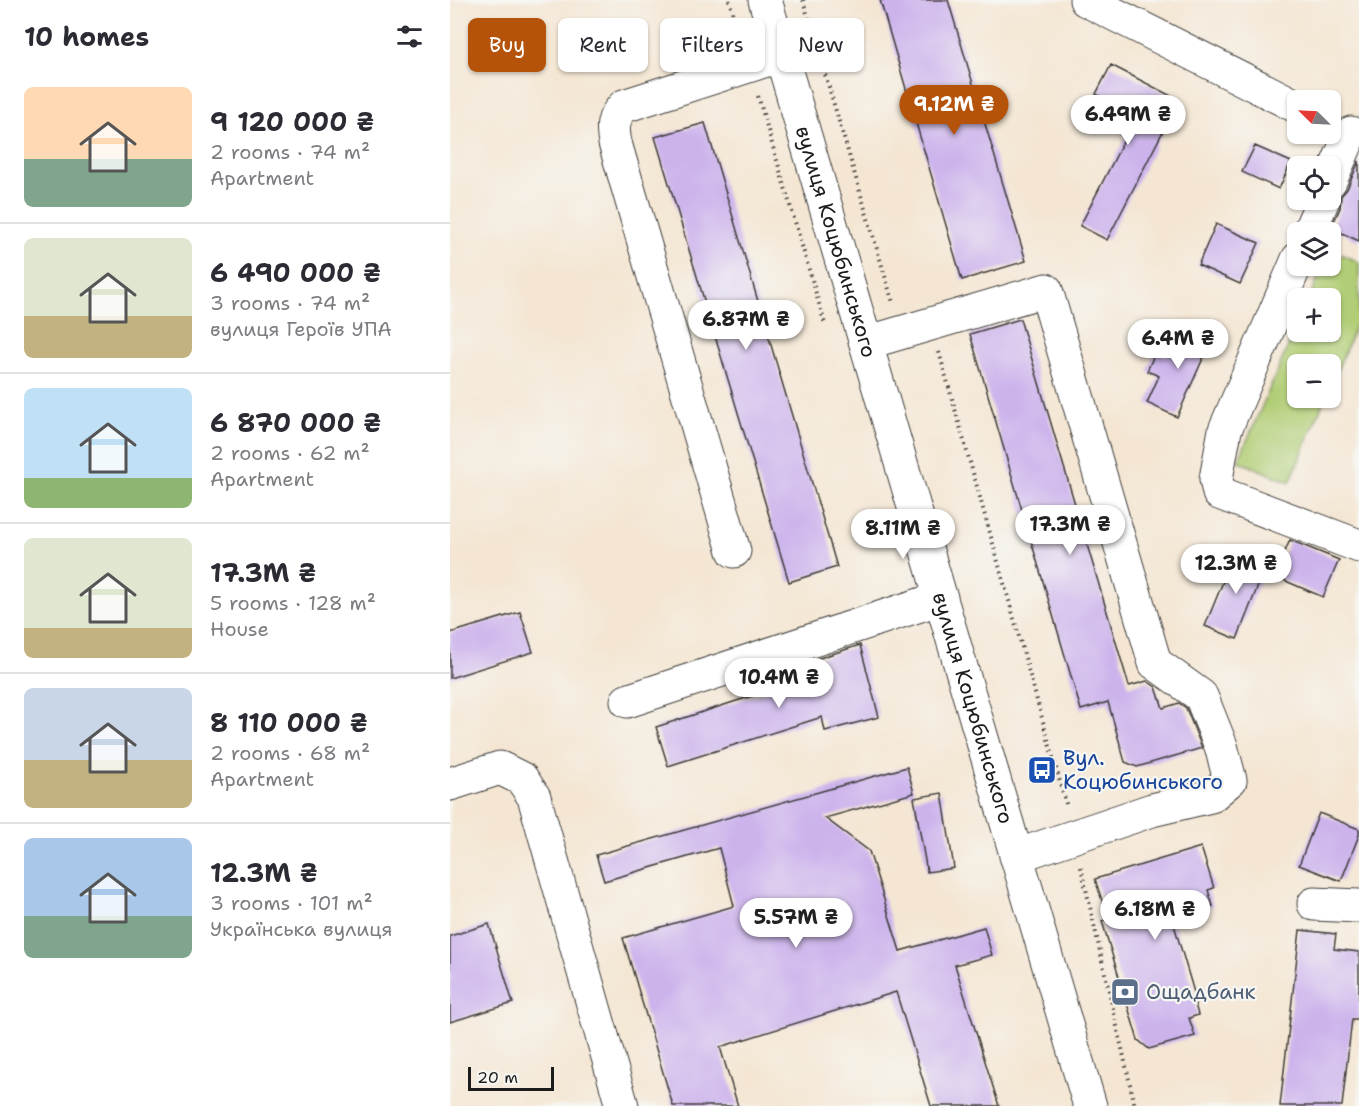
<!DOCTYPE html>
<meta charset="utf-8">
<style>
:root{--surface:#fff;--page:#f2f2f3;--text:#2b2b33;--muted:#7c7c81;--line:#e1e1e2;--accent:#b45309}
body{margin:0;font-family:"Shantell Sans",sans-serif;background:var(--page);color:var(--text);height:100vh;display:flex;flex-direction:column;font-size:22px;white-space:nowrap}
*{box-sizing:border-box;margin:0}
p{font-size:20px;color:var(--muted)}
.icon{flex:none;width:33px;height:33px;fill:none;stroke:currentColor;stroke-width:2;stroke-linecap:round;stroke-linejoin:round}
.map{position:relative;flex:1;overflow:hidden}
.panel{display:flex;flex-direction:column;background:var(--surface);width:450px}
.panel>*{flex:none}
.hud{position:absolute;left:18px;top:18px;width:570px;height:54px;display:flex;gap:12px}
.needle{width:39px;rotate:294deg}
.fabs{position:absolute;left:837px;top:90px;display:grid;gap:12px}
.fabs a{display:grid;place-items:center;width:54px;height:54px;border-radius:9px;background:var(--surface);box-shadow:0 2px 4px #0004;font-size:30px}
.scale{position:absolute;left:18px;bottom:15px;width:86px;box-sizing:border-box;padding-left:6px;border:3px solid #1c1c1c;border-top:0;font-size:16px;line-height:21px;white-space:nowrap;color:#1c1c1c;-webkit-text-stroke:4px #f6f6f2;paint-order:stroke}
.price{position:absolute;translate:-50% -51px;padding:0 14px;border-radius:21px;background:#fff;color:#222;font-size:20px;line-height:39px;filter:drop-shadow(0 2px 3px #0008)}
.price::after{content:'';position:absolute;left:50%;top:36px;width:18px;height:14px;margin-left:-9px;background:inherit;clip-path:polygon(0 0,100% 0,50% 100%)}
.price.current{background:var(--accent);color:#fff}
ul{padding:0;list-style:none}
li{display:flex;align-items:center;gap:18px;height:150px;padding:0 24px}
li+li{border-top:2px solid var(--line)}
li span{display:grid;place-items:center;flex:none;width:168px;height:120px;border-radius:9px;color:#555}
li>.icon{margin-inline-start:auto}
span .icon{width:72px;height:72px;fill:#fffc;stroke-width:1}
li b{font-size:26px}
h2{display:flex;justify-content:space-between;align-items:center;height:72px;padding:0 24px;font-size:26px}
.pill{padding:0 21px;border-radius:9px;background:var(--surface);box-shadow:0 2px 4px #0004;font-size:21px;line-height:54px}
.pill.current{background:var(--accent);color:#fff}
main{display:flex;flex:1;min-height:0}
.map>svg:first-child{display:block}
.green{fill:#b1cd74;stroke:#667448;stroke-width:1.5}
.building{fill:#ccb3ec}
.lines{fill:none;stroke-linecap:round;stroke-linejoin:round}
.minor-casing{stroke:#3c3a37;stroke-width:35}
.path{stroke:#3c3a37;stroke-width:4;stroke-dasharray:1.5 4.5;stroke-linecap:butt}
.minor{stroke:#fff;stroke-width:33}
.labels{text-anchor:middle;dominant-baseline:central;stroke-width:4.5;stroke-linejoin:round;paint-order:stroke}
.street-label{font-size:21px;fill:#1c1c1c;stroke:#f6f6f2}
.transit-label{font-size:21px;fill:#164399;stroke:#f6f6f2;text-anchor:start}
.service-label{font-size:21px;fill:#4e5e75;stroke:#f6f6f2;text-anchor:start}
</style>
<main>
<section class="panel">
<h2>10 homes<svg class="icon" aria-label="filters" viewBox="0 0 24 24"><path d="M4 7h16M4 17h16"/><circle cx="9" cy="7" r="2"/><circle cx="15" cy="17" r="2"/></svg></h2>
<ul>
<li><span style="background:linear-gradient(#ffd9b3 60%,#7fa58c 0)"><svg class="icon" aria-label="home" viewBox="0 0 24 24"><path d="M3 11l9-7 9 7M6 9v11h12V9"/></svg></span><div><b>9 120 000 ₴</b><p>2 rooms · 74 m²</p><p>Apartment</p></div></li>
<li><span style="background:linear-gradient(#dfe7d0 65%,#c2b280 0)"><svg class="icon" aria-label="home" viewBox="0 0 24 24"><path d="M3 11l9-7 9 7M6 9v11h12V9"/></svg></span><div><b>6 490 000 ₴</b><p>3 rooms · 74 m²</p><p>вулиця Героїв УПА</p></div></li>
<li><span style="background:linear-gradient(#bfe0f5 75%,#8fb573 0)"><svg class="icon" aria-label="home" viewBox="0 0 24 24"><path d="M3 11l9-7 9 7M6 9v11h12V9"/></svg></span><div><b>6 870 000 ₴</b><p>2 rooms · 62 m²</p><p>Apartment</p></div></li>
<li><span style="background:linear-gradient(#dfe7d0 75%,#c2b280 0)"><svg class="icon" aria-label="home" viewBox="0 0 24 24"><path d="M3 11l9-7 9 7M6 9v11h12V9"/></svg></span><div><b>17.3M ₴</b><p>5 rooms · 128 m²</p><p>House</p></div></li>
<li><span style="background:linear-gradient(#c9d6e8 60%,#c2b280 0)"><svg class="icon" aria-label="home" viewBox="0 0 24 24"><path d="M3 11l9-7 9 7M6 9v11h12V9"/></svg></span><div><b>8 110 000 ₴</b><p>2 rooms · 68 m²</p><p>Apartment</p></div></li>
<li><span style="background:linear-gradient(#a9c7e8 65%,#7fa58c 0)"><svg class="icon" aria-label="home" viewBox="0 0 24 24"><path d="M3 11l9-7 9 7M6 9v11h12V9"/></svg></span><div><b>12.3M ₴</b><p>3 rooms · 101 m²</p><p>Українська вулиця</p></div></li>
</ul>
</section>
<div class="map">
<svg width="909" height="1106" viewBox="0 0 909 1106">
<rect width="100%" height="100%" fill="#f6f6f2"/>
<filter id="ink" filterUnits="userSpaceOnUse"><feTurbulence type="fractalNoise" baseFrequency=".0167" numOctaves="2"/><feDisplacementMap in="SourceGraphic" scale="12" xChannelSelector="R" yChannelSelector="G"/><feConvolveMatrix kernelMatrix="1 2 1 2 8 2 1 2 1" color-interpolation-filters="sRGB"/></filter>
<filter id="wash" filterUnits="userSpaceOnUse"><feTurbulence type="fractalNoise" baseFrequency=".008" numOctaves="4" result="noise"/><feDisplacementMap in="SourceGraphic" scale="24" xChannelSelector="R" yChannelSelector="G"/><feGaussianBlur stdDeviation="1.35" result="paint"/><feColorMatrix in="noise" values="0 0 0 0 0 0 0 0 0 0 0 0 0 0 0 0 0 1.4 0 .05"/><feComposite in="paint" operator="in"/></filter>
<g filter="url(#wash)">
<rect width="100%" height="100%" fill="#f4e6d3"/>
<!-- green -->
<path class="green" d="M 881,250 L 909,262 L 909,318 L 881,385 L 880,364 L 848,364 L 848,398 L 875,398 L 840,482 L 788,461 L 847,326 L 848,332 L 880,332 L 880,298 L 859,298 L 874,266 L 880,266 Z"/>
<g id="blocks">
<!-- building -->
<path class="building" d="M 430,0 L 498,0 L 576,261 L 512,280 Z
M 661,65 L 729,100 L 657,240 L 630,226 L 687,115 L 646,94 Z
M 255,123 L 387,567 L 339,582 L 205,137 Z
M 805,146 L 841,162 L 829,189 L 792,172 Z
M 909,161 L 909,241 L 881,228 L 890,208 L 891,196 L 897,189 Z
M 766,224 L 809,243 L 790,284 L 748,265 Z
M 570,319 L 679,686 L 697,681 L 706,687 L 713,708 L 729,703 L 736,708 L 752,748 L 687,767 L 675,762 L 658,702 L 631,710 L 520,334 Z
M 732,324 L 762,338 L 727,417 L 697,403 L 709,376 L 697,371 L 706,351 L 717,356 Z
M 840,540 L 889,560 L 873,597 L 824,576 Z
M 786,550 L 817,563 L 787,639 L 755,626 Z
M 70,612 L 83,652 L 0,678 L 0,633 Z
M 410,645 L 429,717 L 375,731 L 372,717 L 218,766 L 206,727 L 361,677 L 357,662 Z
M 457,767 L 464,793 L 375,818 L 419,851 L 450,951 L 534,927 L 542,955 L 505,965 L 549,1106 L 481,1106 L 446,992 L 270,1047 L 288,1106 L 223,1106 L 173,938 L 284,906 L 269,848 L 154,881 L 146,855 Z
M 492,793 L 504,868 L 477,872 L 464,798 Z
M 869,813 L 909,829 L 909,835 L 891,881 L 849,865 Z
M 751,847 L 764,888 L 758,890 L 763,906 L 722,918 L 746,999 L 744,1000 L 748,1015 L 739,1018 L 745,1036 L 699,1049 L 688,1040 L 652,921 L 658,919 L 645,879 Z
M 39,924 L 63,1003 L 0,1022 L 0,936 Z
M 850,930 L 886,934 L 884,949 L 909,952 L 909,1019 L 902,1019 L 892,1106 L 830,1106 Z"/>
</g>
</g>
<g filter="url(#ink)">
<use href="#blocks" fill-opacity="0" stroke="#3c3a37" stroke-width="1.5"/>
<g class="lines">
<!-- minor casing -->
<g class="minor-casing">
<g id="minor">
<path id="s1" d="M 315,0 L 640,1106"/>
<path d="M 636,0 L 848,107"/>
<path d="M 880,181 L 901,133"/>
<path d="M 859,232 L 873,200"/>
<path d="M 848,259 L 775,430 L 766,479 L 769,493 L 909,546"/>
<path d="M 416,343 L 596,290 L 705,663 L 751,696 L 771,746 L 780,780 L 761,796 L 702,810 L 566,856"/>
<path d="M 284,551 L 165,143 C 162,127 162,118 174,106 L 332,55"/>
<path d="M 177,701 L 491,598"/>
<path d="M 0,784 L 50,768 L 72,779 L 84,797 L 172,1106"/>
<path d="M 864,904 L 909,906"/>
</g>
</g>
<!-- path -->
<path class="path" d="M 279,0 L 290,37
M 353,0 L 443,303
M 308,96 L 375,324
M 489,352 L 617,807
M 631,867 L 685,1106"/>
<!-- minor -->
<use href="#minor" class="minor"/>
</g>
</g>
<!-- icons -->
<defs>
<g id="bus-square" transform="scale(1.5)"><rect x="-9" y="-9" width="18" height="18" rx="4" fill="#1a4fb4" stroke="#f6f6f2"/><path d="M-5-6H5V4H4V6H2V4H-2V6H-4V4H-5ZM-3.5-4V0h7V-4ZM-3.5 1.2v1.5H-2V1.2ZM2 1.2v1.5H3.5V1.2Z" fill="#fff"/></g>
<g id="bank-square" transform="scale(1.5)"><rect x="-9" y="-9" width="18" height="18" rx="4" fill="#5c6f8a" stroke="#f6f6f2"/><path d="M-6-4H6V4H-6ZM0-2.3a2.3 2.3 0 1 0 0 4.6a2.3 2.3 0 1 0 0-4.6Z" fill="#fff"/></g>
</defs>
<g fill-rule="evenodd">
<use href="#bus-square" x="592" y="770"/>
<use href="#bank-square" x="675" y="992"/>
</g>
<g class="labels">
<!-- street labels -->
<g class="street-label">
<text stroke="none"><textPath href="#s1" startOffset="252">вулиця Коцюбинського</textPath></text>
<text stroke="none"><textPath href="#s1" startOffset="738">вулиця Коцюбинського</textPath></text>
</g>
<!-- transit labels -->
<g class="transit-label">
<text x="613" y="758">Вул.<tspan x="613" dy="24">Коцюбинського</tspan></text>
</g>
<!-- service labels -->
<g class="service-label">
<text x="696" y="992">Ощадбанк</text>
</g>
</g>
</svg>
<div class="fabs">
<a><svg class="needle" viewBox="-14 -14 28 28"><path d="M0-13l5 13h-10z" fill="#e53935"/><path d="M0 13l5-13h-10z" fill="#7c7c81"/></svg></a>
<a><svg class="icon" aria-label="locate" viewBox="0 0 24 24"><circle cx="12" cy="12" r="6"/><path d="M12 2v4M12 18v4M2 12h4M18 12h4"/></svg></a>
<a><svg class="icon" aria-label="layers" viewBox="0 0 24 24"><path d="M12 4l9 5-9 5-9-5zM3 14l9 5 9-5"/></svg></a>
<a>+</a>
<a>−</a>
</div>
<div class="scale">20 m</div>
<b class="price current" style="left:504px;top:136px">9.12M ₴</b>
<b class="price" style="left:678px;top:146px">6.49M ₴</b>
<b class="price" style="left:296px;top:351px">6.87M ₴</b>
<b class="price" style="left:728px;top:370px">6.4M ₴</b>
<b class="price" style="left:620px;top:556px">17.3M ₴</b>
<b class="price" style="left:453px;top:560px">8.11M ₴</b>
<b class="price" style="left:786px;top:595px">12.3M ₴</b>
<b class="price" style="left:329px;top:709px">10.4M ₴</b>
<b class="price" style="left:705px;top:941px">6.18M ₴</b>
<b class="price" style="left:346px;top:949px">5.57M ₴</b>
<div class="hud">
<a class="pill current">Buy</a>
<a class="pill">Rent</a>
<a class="pill">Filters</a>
<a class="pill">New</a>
</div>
</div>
</main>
